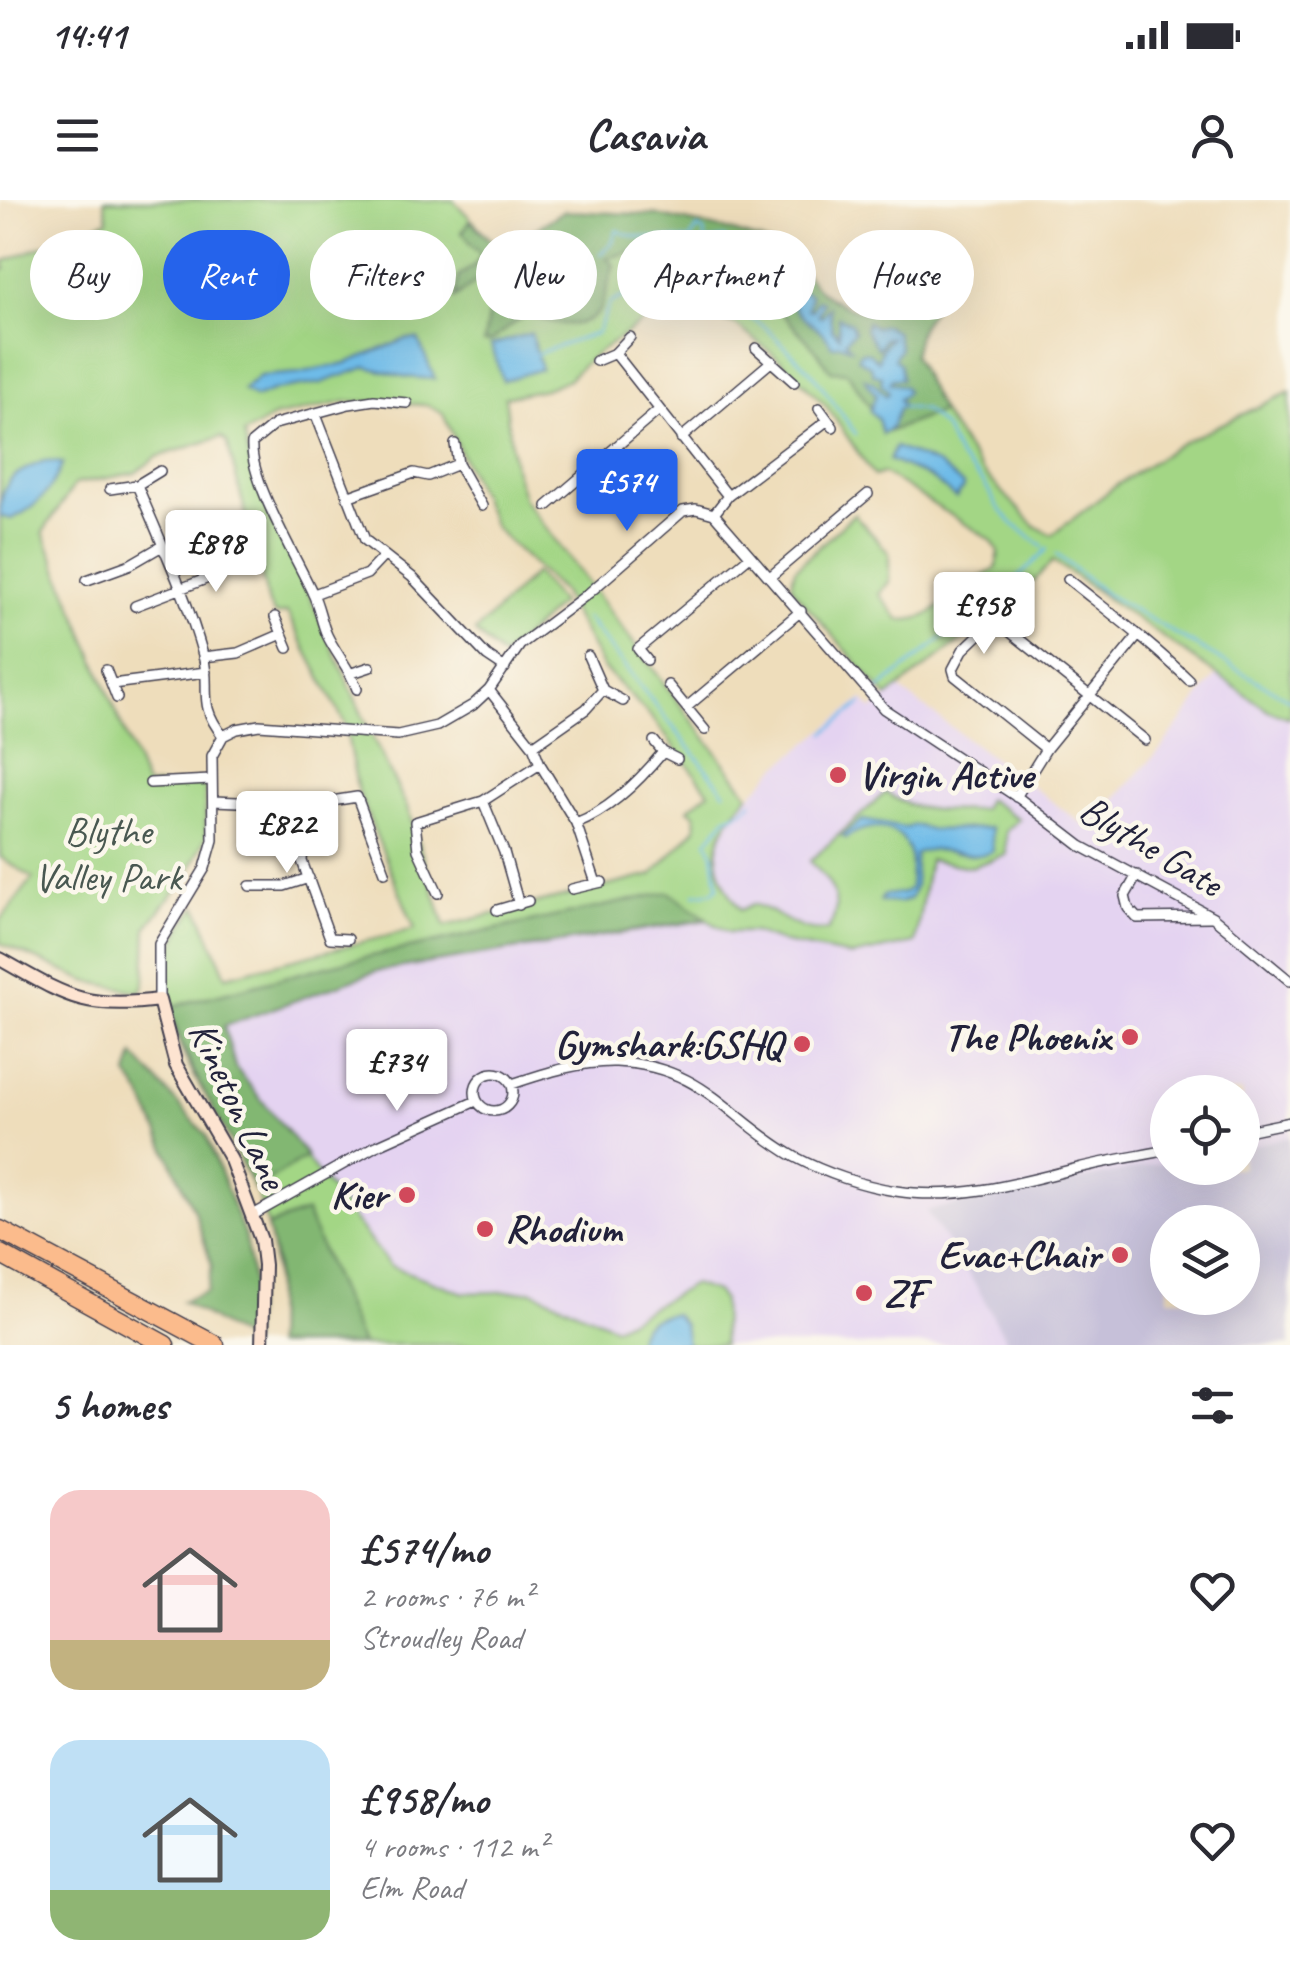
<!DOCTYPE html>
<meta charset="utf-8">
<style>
:root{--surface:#fff;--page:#f2f2f3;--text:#2b2b33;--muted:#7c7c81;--accent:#2563eb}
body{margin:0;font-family:Caveat,sans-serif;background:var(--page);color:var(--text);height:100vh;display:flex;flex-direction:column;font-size:38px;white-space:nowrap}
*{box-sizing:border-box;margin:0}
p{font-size:32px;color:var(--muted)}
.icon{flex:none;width:55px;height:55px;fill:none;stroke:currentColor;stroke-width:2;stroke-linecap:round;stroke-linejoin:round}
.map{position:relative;height:1145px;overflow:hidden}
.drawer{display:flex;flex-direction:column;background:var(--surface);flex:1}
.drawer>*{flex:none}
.banner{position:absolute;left:30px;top:30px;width:1230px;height:90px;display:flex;gap:20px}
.buttons{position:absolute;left:1150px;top:875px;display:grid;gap:20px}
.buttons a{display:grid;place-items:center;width:110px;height:110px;border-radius:50%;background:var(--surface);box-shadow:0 10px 40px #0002;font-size:50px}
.price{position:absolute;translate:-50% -85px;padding:0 22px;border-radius:10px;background:#fff;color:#222;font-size:32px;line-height:65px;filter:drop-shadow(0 2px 5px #0008)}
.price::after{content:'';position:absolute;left:50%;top:60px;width:30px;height:22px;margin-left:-15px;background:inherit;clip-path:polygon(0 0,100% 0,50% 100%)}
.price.current{background:var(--accent);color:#fff}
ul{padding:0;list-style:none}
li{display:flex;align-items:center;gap:30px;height:250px;padding:0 50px}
li span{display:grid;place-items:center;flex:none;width:280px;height:200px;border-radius:30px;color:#555}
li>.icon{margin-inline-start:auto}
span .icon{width:120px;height:120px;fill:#fffc;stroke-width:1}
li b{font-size:42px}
h2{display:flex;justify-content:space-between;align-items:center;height:120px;padding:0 50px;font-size:42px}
.pill{padding:0 35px;border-radius:45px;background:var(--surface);box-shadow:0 10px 40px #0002;font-size:35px;line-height:90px}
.pill.current{background:var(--accent);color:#fff}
.status{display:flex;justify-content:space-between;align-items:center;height:70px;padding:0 50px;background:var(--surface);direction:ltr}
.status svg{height:28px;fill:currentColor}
header{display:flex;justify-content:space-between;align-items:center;height:130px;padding:0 50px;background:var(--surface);font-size:45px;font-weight:800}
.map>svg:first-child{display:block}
.built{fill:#e4d3f1;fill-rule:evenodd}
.industrial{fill:#c6c0d9;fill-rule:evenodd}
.green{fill:#a3d685;stroke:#627c60;stroke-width:2.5;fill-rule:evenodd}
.forest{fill:#82b772;stroke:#526c56;stroke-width:2.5}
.water{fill:#6ebbe8;stroke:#486e92;stroke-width:2.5}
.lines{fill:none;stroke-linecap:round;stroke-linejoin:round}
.stream{stroke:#6ebbe8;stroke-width:2.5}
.street-casing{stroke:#413e4e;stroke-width:12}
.secondary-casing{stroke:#413e4e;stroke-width:16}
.highway-casing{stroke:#413e4e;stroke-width:21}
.street{stroke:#fff;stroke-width:9}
.secondary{stroke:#fde4d1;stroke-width:12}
.highway{stroke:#fbbb8c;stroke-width:18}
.poi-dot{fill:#d1495b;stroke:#fbf7ec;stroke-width:4}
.labels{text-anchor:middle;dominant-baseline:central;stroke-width:9;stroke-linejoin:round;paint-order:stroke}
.poi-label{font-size:40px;font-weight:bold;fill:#22223b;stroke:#fbf7ec;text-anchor:end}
.park-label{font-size:40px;fill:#495851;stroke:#fbf7ec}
.street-label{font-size:40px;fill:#22223b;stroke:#fbf7ec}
</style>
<div class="status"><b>14:41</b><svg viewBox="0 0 49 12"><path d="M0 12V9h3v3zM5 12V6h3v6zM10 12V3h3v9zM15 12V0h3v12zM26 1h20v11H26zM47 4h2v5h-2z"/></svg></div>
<header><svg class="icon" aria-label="menu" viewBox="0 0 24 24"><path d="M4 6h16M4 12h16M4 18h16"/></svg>Casavia<svg class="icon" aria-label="person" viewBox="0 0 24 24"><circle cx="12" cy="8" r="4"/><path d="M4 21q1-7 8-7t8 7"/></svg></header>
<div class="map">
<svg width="1290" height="1145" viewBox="0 0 1290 1145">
<rect width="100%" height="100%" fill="#fbf7ec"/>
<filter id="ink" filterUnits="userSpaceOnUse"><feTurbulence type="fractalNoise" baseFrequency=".01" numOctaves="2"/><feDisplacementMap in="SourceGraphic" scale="20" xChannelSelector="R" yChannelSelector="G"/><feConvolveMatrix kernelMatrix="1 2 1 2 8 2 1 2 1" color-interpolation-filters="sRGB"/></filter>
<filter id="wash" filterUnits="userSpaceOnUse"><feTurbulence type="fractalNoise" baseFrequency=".0048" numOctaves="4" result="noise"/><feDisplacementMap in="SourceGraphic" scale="40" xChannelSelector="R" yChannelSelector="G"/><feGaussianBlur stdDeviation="2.25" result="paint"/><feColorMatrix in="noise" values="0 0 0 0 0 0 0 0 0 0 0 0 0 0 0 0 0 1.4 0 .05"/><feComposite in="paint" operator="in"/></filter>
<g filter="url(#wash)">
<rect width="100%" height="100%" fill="#edb"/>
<!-- built -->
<path class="built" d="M 1217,474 L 1268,510 L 1290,517 L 1290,1145 L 723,1145 L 722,1098 L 693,1085 L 615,1127 L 533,1091 L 464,1093 L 390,1066 L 235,867 L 224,826 L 377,771 L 707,719 L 715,651 L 725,622 L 776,568 L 863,499 L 872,510 L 898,488 L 1088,628 L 1160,550 ZM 1168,892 L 1242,892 L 1242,968 L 1168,968 ZM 1168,1022 L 1242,1022 L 1242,1098 L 1168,1098 Z"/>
<!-- industrial -->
<path class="industrial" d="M 1290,937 L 1290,1145 L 1009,1145 L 977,1087 L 926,1011 L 1167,962 L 1168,968 L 1242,968 L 1243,947 ZM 1168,1022 L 1242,1022 L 1242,1098 L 1168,1098 Z"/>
<!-- green -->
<path class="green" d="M 104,0 L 453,0 L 491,40 L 511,45 L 564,11 L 657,15 L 730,31 L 792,51 L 812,86 L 847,108 L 877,115 L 913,155 L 941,212 L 981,270 L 1035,326 L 1052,335 L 1117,285 L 1181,243 L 1290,192 L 1290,518 L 1268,510 L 1053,361 L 1022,394 L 887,497 L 796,393 L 791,384 L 795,369 L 854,314 L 889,353 L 889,382 L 879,394 L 899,420 C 934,420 936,407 961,389 C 972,381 984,375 996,369 L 999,352 L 991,340 L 883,273 L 874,276 L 827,207 L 783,162 L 736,125 L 714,117 L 690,114 L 645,121 L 590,158 L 567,180 L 545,189 L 505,197 L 514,267 L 524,299 L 749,595 C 712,638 705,661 741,710 L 753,704 C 779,711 798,735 828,730 C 846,700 830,682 810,661 L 886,592 C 912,613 949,612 982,609 L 987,599 L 1019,619 L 1006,631 L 1006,655 L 971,667 L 929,660 L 915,743 L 851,756 L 784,743 L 753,732 L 728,732 L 707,720 L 377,771 L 224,826 L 235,867 L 390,1066 L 464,1093 L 533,1091 L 615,1127 L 693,1084 L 716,1092 L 722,1099 L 723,1145 L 274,1145 C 275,1098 278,1053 262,1008 C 254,984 243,959 231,937 C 219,915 203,894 192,871 C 164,819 155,752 197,706 L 226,776 L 415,729 L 358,592 L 345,524 L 287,413 L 275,415 L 269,404 L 227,242 L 221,237 L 157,257 L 135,273 L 75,284 L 43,332 L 146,586 L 205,584 L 206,637 L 187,676 L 147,727 L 145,782 L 141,792 L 86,781 L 0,743 L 0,721 L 33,678 L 0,657 L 0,70 L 6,68 L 3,62 L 108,20 ZM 349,201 L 428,205 L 443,214 L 495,328 L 561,391 L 603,468 L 653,519 L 709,592 L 688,609 L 695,614 L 696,628 L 652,675 L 445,726 L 407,607 L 367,526 L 250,260 L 244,234 L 274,217 Z
M 535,373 L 561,403 L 502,457 L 475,432 Z"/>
<!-- forest -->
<path class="forest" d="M 564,11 L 657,15 L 730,31 L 792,51 C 809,85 826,103 865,112 C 892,88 898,47 943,61 C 950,96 939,97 923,123 C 917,132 916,145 913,155 L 941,212 L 882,234 L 878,219 L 847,172 L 831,171 L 815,149 L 756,86 L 735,70 L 683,52 L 647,48 L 607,58 L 614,65 C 610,75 603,106 600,110 C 583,135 547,121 525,115 L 490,142 L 484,142 L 492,90 L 485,75 L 455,98 L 459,76 L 475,65 L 481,55 L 462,32 L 470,21 L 491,40 L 511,45 Z
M 669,692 L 707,719 L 377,771 L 224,826 L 235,867 L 307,956 L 254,990 C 227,928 188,873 169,807 L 339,763 Z
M 134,855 L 206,935 L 245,1037 L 255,1096 L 251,1143 L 182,1101 L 207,1092 L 212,1066 L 195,1013 L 141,894 L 128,875 Z
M 306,1012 L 362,1145 L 274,1145 L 276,1065 L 267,1026 Z"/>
<!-- water -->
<path class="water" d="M 652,65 L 707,91 L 658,97 L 631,93 L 631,84 L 637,71 Z
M 796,87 L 811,95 L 808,109 L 812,110 L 817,100 L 823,102 L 818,115 L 822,116 L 829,107 L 832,129 L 839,136 L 838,117 L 851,123 L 854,132 L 845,141 L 851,148 L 840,144 L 832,146 C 821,121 781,117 796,87 Z
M 867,122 L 875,127 L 885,125 L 895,131 L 900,148 L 894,159 L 900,164 L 902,179 L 892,179 L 890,183 L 904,186 L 907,192 L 899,199 L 903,207 L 899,208 L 891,228 L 882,234 L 878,219 L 870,211 L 876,195 L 865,179 L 873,182 L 886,196 L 889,192 L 881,183 L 882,176 L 873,174 L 871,167 L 857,158 L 861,152 L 869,153 L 878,161 L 882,148 L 890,138 L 884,139 L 878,149 L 865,130 Z
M 531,133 L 541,169 L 503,181 L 491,145 Z
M 406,139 L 418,139 L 435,179 L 406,177 L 367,167 L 321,183 L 275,190 L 255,198 L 243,190 L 260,176 L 299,173 L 347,163 Z
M 895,247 L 939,265 L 964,286 L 956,298 L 931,278 L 889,260 Z
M 44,261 L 63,263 C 51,290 39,307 11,319 L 0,316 C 0,281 13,274 44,261 Z
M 862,620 L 904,628 L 914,625 L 932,630 L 991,628 L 993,651 C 969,664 940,641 915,654 L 915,686 L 910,699 L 899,703 L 880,701 L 884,695 L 904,693 L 910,688 C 910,678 912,665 910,656 C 903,624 869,621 846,638 L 842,636 Z
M 675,1114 L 684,1125 L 687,1145 L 636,1145 C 639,1122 653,1116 675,1114 Z"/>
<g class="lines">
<!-- stream -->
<path class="stream" d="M 601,54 L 611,45 L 617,30 C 636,41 666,37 689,41 L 698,28 L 704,32 L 705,43 L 724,38 L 739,53 L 759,52
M 537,75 L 540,65 L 547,61 L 559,65
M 707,91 L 765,127 L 813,174 L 856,234
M 540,93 L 552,92 L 554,69 L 559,65 L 570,64 L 578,70 L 581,68
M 544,104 L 549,96
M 536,154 L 597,133 L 610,103 L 631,93
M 903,207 L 924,210 L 944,228 L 959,258 L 984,283 L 997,306 L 1013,324 L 1043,347
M 1056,354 L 1103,392 L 1290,500
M 586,418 L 725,592
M 877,491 L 1023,373 L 1047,349
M 825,533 L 862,503
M 695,694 L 712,692 L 718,687 L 713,653 L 707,641 L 726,618 L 744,610 L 752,602"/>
</g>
</g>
<g filter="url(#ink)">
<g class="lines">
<!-- street casing -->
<g class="street-casing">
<path id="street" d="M 630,137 L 615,153 L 728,296
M 756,148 L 794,182
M 596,161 L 615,153
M 819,208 L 833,227
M 316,215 L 365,340 L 412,377 L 487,456 L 505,468
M 681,238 L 772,161
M 455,244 L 458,264 L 482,306
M 137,285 C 160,340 187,397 203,455 C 212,491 196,502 223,536
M 110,289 L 137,285 L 160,271
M 347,297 L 414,273 L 428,276 L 458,264
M 547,306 L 659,210
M 714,314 L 728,296 L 828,220
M 165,352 L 245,317
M 771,376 L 868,294
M 1068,379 C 1109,412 1151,443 1189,480
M 87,380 L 131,364 L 162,346
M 314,394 L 367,374 L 383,357
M 135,406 L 240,366
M 275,417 L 288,448
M 588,456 L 603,490 L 623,501
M 203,457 L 238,453 L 282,434
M 647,460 L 638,449 L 750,356
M 106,470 L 117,498
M 352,473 L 370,467
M 112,484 L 206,472
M 668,485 L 705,530
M 357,489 C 350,469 336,454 327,435 C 321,422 319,405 312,392 C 296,357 249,279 252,243 L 275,224 L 349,204 L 374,200 L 407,203
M 489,490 L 533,546 L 540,564 L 576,623 L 596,683
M 688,506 L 801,411
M 654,541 L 663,552 L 677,559
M 533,546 L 586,509 L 603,490
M 1046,549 L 955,476 L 953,469 L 963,450 L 987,427 L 1004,427 L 1145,540
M 150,583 L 211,580
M 1016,597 L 1046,549 L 1137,437
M 214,601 L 306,605 L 357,597 L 385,672
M 483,601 L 504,652 L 519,705
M 306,605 L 302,661 L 330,738 L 348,739
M 576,623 C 610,610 641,579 663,552
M 1137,675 L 1125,696 L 1128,708 L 1137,718 L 1210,717
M 250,686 L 284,686 L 309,678
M 572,689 L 602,682
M 438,693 L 418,650 L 415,622 L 483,601 L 540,564
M 497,710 L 528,701
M 159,800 L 159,744 L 205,668 L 213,640 L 212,556 L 223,536 L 237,529 L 259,525 L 398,535 L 437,526 L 473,505 L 489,490 L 520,445 L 589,393 L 683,311 L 696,309 L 714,314 L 884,509 L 1020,599 L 1081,646 L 1213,717 L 1290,781
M475 892a19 19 0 1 1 38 0a19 19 0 1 1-38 0Z
M 512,884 C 545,873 581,861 616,862 C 704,866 728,919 795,957 C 825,973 863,986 896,991 C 957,1001 1020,983 1078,968 C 1107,961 1138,956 1168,950
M 1242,932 L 1290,922
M 253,1015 L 374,947 L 476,901"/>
</g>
<!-- secondary casing -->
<g class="secondary-casing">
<path id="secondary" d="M 0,759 C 65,795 82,810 159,800 L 176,865 L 231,960 L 261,1040 L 264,1065 L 262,1145"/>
</g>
<!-- highway casing -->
<g class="highway-casing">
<path id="highway" d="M 0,1030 L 215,1145
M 0,1054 L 165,1145"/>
</g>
<!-- street -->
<use href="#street" class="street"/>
<!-- secondary -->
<use href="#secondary" class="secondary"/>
<!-- highway -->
<use href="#highway" class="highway"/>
</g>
</g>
<!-- markers -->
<g class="poi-dot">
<circle cx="838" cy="575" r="10"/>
<circle cx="1130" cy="837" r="10"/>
<circle cx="802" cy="844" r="10"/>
<circle cx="407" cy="995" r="10"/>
<circle cx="485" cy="1029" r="10"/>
<circle cx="1120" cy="1055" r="10"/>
<circle cx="864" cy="1093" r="10"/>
</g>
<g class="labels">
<!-- poi labels -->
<g class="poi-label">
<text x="858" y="575" text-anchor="start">Virgin Active</text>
<text x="1110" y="837">The Phoenix</text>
<text x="782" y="844">Gymshark:GSHQ</text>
<text x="387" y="995">Kier</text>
<text x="505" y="1029" text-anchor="start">Rhodium</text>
<text x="1100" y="1055">Evac+Chair</text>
<text x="884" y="1093" text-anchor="start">ZF</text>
</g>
<!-- park labels -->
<g class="park-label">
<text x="108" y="631">Blythe<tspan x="108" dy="46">Valley Park</tspan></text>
</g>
<!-- street labels -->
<g class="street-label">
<text transform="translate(1151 646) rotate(31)">Blythe Gate</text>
<text transform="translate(238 905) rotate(65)">Kineton Lane</text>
</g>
</g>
</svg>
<div class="buttons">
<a><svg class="icon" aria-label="locate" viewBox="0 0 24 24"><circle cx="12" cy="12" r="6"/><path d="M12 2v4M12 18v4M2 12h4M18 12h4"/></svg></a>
<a><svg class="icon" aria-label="layers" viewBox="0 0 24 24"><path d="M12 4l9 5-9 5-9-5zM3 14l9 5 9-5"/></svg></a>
</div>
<b class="price current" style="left:627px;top:334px">£574</b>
<b class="price" style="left:216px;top:395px">£898</b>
<b class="price" style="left:984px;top:457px">£958</b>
<b class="price" style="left:287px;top:676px">£822</b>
<b class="price" style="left:397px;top:914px">£734</b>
<div class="banner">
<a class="pill">Buy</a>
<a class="pill current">Rent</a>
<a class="pill">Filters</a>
<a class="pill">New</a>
<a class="pill">Apartment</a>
<a class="pill">House</a>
</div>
</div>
<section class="drawer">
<h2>5 homes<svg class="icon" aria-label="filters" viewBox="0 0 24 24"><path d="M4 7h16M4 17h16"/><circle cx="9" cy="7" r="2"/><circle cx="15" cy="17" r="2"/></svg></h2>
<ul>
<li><span style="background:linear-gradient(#f6c9c9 75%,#c2b280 0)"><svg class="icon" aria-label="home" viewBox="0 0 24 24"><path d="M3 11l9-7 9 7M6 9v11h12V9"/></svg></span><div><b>£574/mo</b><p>2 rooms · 76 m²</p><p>Stroudley Road</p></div><svg class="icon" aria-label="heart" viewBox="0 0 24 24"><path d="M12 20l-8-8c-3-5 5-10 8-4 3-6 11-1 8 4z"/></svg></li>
<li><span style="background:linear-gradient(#bfe0f5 75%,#8fb573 0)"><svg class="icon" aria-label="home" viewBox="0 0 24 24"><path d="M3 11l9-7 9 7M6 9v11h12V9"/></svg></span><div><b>£958/mo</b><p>4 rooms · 112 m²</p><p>Elm Road</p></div><svg class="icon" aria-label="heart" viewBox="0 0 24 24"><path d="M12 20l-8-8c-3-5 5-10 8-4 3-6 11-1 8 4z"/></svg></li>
</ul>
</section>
